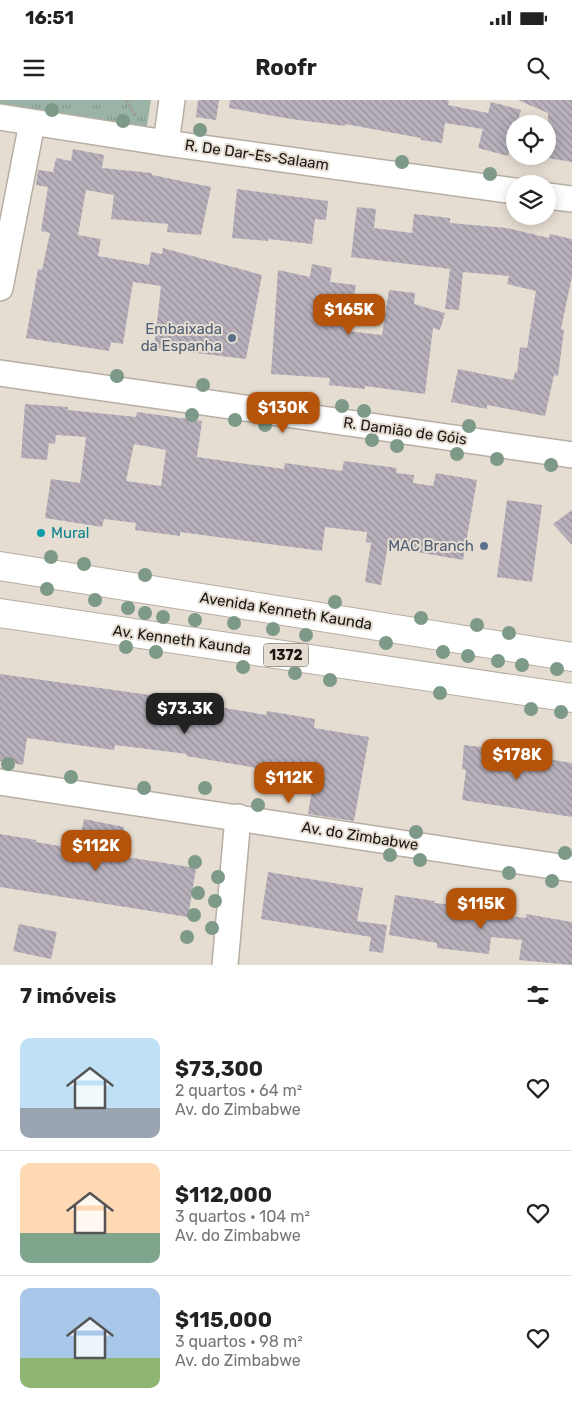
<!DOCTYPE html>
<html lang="pt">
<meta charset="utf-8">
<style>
:root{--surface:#fff;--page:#f2f2f2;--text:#222;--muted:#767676;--line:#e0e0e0;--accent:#b45309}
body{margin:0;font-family:Rubik,sans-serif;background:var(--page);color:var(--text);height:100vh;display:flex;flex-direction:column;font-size:19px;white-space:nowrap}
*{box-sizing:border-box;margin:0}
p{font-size:16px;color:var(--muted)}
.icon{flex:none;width:28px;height:28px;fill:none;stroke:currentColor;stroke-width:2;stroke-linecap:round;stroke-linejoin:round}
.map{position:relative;height:865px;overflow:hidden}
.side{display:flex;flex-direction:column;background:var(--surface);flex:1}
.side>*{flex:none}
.controls{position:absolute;left:506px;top:15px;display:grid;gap:10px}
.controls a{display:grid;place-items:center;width:50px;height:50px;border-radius:50%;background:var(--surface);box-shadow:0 2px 12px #0003;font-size:25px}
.price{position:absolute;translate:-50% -42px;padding:0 11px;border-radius:10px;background:var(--accent);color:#fff;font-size:16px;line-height:32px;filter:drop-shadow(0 1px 2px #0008)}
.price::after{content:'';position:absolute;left:50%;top:30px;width:15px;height:11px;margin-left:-8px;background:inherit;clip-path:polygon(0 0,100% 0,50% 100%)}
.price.on{background:#222;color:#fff}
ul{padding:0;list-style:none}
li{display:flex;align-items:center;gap:15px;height:125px;padding:0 20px}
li+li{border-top:1px solid var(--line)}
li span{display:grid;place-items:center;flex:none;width:140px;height:100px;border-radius:10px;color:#555}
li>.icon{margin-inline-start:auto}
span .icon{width:60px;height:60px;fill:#fffc;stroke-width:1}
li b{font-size:21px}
h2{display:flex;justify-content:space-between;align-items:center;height:60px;padding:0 20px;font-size:21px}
.status{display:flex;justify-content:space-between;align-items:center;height:35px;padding:0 25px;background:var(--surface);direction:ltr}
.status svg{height:14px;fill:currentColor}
header{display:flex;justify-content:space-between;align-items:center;height:65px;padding:0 20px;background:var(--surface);font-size:22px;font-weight:700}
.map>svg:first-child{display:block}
.park{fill:url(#park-tufts)}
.building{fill:url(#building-back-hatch);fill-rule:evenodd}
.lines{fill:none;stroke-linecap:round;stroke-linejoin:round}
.minor-casing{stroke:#b6aea3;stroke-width:28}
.major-casing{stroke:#b6aea3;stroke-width:30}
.path{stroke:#a19a91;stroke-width:3;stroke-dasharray:2.5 2.5;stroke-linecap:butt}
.minor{stroke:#fff;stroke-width:25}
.major{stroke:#fff;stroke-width:28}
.tree{fill:#7d9987}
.service-dot{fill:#5c6f8a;stroke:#e6ddd2;stroke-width:2}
.culture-dot{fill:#0f9aa8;stroke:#e6ddd2;stroke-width:2}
.labels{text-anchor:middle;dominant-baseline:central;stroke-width:4;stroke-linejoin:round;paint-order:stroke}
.shield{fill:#e6ddd2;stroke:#57524c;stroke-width:1}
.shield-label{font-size:14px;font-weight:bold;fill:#1a1713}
.street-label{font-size:15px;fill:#1a1713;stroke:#e6ddd2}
.service-label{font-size:15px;fill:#4e5e75;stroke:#e6ddd2;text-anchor:end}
.culture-label{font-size:15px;fill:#0d838f;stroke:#e6ddd2;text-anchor:start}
</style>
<div class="status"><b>16:51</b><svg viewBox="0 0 49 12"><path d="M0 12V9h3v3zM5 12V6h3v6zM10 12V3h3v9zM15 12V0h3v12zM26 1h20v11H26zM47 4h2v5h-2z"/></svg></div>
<header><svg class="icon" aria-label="menu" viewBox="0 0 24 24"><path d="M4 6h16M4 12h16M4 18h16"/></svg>Roofr<svg class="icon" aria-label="search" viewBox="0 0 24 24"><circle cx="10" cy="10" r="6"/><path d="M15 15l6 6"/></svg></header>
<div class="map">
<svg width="572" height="865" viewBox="0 0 572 865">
<defs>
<pattern id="park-tufts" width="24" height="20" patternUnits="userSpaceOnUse" patternTransform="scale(1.25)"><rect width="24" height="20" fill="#99b4a7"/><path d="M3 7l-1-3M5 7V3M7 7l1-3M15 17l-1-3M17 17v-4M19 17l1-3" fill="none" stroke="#839a8f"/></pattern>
<pattern id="building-back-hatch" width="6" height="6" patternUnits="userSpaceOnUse" patternTransform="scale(1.25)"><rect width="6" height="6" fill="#b8b1bc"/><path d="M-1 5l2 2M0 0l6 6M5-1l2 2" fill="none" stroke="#958f98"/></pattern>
</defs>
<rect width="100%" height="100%" fill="#e6ddd2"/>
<!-- park -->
<path class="park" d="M 0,0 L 151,0 L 145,38 L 0,16 Z"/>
<!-- building -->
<path class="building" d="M 198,0 L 219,0 L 216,20 L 196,17 Z
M 230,0 L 449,0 L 448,5 L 488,13 L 491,2 L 521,10 L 517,24 L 515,24 L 515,31 L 508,56 L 478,48 L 483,29 L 445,23 L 442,43 L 421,40 L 421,38 L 345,24 L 345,26 L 291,19 L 229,8 Z
M 518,0 L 572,0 L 572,62 L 548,58 L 548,13 Z
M 73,49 L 104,55 L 102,68 L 152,73 L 152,75 L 211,87 L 201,135 L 167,132 L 168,124 L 111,119 L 114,95 L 86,90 L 78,135 L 101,139 L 98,156 L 149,165 L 151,152 L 162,154 L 163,148 L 262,175 L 246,259 L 154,248 L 161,186 L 133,182 L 123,244 L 111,242 L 109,251 L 26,238 L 38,169 L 42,170 L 50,133 L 41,131 L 48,87 L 36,85 L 38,70 L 53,72 L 56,58 L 71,61 Z
M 237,89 L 328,101 L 326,120 L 315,119 L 312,144 L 268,139 L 268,141 L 232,138 Z
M 357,107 L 376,109 L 374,128 L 412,133 L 414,114 L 450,118 L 450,123 L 507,128 L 549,138 L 550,134 L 572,139 L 572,176 L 561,229 L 564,230 L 558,276 L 554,275 L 545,316 L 487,305 L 487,309 L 451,302 L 458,269 L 513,280 L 515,272 L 517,273 L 520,247 L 527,248 L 536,191 L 507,184 L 509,176 L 463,172 L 459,210 L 445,209 L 450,169 L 351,157 Z
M 312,164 L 332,168 L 330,182 L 356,185 L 348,231 L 382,235 L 389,190 L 415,193 L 414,204 L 445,213 L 440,230 L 433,228 L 425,294 L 365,286 L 365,289 L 329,285 L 330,278 L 271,274 L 278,170 L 310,177 Z
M 25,304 L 68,307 L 68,310 L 136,317 L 137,312 L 202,321 L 197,357 L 284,369 L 285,363 L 342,371 L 344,361 L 397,368 L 396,373 L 414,375 L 413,383 L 433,386 L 436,373 L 477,380 L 463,460 L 417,452 L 418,449 L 388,445 L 381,485 L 365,482 L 371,443 L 366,442 L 367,432 L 325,427 L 322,451 L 180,432 L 180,436 L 135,430 L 136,423 L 104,419 L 102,427 L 45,418 L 51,379 L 80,383 L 86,337 L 56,335 L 55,344 L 49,343 L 47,360 L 21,358 ZM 134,344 L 166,350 L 161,386 L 126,381 Z
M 507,400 L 542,405 L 532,482 L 497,477 Z
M 572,410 L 572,445 L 553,424 Z
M 0,574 L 171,598 L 171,599 L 266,615 L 267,611 L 315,619 L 314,628 L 369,637 L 354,721 L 308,714 L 314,677 L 272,670 L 270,688 L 255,685 L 257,668 L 186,656 L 187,654 L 115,645 L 114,650 L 27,638 L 23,665 L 0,661 Z
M 464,645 L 516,651 L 516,654 L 572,663 L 572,717 L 462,700 L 466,670 L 462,669 Z
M 84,719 L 124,727 L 120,756 L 196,768 L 188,817 L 0,787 L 0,734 L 36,740 L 36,742 L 78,749 Z
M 268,772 L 363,788 L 357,821 L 387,825 L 383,853 L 369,851 L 371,837 L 261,819 Z
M 395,795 L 435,801 L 434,803 L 494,809 L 493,814 L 526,818 L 526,814 L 572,822 L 572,865 L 519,860 L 522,840 L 491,837 L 489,854 L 437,848 L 437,843 L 389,835 Z
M 19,824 L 57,832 L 51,859 L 13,851 Z"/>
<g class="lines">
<!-- minor casing -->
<g class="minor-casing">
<path id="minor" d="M 0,17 L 166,43 L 515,91
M 166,43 L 172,0
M 548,96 L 572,99
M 0,188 L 32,23
M 0,273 L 572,355
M 0,682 L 572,769
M 225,865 L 238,717"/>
</g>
<!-- major casing -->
<g class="major-casing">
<path id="major" d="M 0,466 L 572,557
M 0,513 L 572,598"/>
</g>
<!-- path -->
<path class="path" d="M 127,0 L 136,17"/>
<!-- minor -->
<use href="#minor" class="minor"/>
<!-- major -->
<use href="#major" class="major"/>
</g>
<!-- trees -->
<g class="tree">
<circle cx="52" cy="10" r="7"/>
<circle cx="123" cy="21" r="7"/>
<circle cx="200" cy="30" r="7"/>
<circle cx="402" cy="62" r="7"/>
<circle cx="490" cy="74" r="7"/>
<circle cx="117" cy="276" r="7"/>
<circle cx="203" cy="285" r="7"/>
<circle cx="342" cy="306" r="7"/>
<circle cx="364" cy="311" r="7"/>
<circle cx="192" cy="315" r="7"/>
<circle cx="235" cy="320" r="7"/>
<circle cx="265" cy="325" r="7"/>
<circle cx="469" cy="326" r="7"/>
<circle cx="372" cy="340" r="7"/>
<circle cx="397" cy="346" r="7"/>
<circle cx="457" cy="354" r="7"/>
<circle cx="497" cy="359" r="7"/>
<circle cx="551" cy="365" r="7"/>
<circle cx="51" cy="457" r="7"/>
<circle cx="84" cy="464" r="7"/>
<circle cx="145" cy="475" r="7"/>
<circle cx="47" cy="489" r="7"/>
<circle cx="95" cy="500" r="7"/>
<circle cx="335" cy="502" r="7"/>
<circle cx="128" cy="508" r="7"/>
<circle cx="145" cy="513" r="7"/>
<circle cx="163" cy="517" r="7"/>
<circle cx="421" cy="518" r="7"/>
<circle cx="195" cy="520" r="7"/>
<circle cx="234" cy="523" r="7"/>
<circle cx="477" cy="525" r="7"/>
<circle cx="273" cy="529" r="7"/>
<circle cx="509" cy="533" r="7"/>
<circle cx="306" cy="535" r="7"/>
<circle cx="386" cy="543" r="7"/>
<circle cx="126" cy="547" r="7"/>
<circle cx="156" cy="552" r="7"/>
<circle cx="443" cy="552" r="7"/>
<circle cx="468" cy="556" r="7"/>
<circle cx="498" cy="561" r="7"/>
<circle cx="522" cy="565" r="7"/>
<circle cx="243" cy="567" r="7"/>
<circle cx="557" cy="569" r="7"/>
<circle cx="295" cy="573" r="7"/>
<circle cx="330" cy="580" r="7"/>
<circle cx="440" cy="593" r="7"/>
<circle cx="531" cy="609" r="7"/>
<circle cx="561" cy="612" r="7"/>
<circle cx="8" cy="664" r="7"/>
<circle cx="71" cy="677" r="7"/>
<circle cx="144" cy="688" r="7"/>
<circle cx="205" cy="688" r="7"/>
<circle cx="258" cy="705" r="7"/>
<circle cx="416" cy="732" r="7"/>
<circle cx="565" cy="753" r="7"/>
<circle cx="390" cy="755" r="7"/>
<circle cx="420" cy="760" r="7"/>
<circle cx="195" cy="762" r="7"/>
<circle cx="509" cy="773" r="7"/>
<circle cx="218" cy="777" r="7"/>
<circle cx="552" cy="781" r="7"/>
<circle cx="198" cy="793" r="7"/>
<circle cx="215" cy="801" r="7"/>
<circle cx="194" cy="815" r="7"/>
<circle cx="212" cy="828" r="7"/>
<circle cx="187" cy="837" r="7"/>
</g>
<!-- markers -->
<g class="service-dot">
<circle cx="232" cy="238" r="5"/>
<circle cx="484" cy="446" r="5"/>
</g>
<circle class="culture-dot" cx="41" cy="433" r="5"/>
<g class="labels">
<!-- shield labels -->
<rect class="shield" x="263.5" y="543.5" width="45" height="23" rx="4"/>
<g class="shield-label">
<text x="286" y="555">1372</text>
</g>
<!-- street labels -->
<g class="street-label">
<text transform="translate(257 55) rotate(8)">R. De Dar-Es-Salaam</text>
<text transform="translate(405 331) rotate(8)">R. Damião de Góis</text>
<text transform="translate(286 511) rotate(9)">Avenida Kenneth Kaunda</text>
<text transform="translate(182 540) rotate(8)">Av. Kenneth Kaunda</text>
<text transform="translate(360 736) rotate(9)">Av. do Zimbabwe</text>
</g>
<!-- service labels -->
<g class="service-label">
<text x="222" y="229">Embaixada<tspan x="222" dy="17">da Espanha</tspan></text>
<text x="474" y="446">MAC Branch</text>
</g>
<!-- culture labels -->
<g class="culture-label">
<text x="51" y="433">Mural</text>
</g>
</g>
</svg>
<div class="controls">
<a><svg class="icon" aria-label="locate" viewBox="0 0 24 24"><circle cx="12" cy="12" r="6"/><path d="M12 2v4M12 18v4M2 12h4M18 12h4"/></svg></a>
<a><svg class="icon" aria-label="layers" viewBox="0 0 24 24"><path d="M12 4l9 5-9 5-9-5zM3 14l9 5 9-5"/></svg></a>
</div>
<b class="price" style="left:349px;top:236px">$165K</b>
<b class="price" style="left:283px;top:334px">$130K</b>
<b class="price on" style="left:185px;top:635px">$73.3K</b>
<b class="price" style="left:517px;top:681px">$178K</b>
<b class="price" style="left:289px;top:704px">$112K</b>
<b class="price" style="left:96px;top:772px">$112K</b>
<b class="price" style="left:481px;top:830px">$115K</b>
</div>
<section class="side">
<h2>7 imóveis<svg class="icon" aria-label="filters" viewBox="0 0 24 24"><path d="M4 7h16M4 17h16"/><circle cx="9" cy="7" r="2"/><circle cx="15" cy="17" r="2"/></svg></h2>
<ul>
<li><span style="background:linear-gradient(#bfe0f5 70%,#9aa5b1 0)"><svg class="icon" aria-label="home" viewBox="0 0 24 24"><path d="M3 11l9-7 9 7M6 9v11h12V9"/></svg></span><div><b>$73,300</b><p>2 quartos · 64 m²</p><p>Av. do Zimbabwe</p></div><svg class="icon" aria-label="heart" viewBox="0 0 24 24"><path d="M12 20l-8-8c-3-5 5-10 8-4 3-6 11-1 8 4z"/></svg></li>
<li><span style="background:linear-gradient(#ffd9b3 70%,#7fa58c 0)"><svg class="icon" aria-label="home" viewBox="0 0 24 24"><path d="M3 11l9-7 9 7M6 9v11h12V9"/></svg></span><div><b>$112,000</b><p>3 quartos · 104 m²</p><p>Av. do Zimbabwe</p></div><svg class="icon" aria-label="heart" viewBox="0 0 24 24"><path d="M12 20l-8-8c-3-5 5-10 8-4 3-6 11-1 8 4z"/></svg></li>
<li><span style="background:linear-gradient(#a9c7e8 70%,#8fb573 0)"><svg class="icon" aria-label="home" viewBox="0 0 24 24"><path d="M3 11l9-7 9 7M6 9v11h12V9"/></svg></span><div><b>$115,000</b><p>3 quartos · 98 m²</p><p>Av. do Zimbabwe</p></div><svg class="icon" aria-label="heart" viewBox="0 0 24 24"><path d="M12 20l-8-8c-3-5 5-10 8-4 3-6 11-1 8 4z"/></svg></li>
</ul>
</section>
